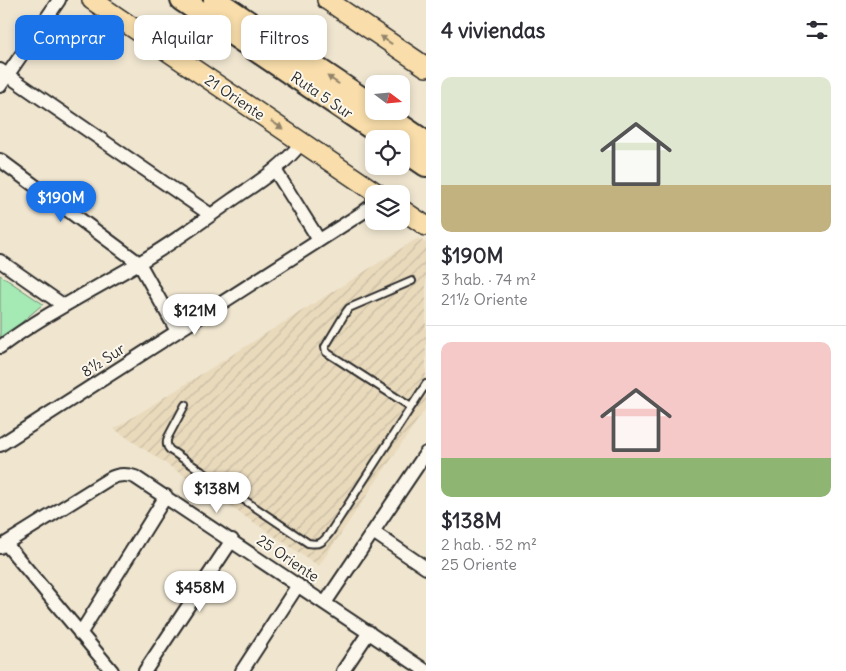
<!DOCTYPE html>
<html lang="es">
<meta charset="utf-8">
<style>
:root{--surface:#fff;--page:#f2f2f3;--text:#2b2b33;--muted:#7c7c81;--line:#e1e1e2;--accent:#1a73e8}
body{margin:0;font-family:Delius,sans-serif;background:var(--page);color:var(--text);height:100vh;display:flex;flex-direction:column;font-size:19px;white-space:nowrap}
*{box-sizing:border-box;margin:0}
p{font-size:16px;color:var(--muted)}
.icon{flex:none;width:28px;height:28px;fill:none;stroke:currentColor;stroke-width:2;stroke-linecap:round;stroke-linejoin:round}
.map{position:relative;flex:1;overflow:hidden}
.panel{display:flex;flex-direction:column;background:var(--surface);width:420px}
.panel>*{flex:none}
.banner{position:absolute;left:15px;top:15px;width:335px;height:45px;display:flex;gap:10px}
.needle{width:32px;rotate:106deg}
.buttons{position:absolute;left:365px;top:75px;display:grid;gap:10px}
.buttons a{display:grid;place-items:center;width:45px;height:45px;border-radius:10px;background:var(--surface);box-shadow:0 2px 8px #0003;font-size:25px}
.price{position:absolute;translate:-50% -42px;padding:0 11px;border-radius:18px;background:#fff;color:#222;font-size:16px;line-height:32px;filter:drop-shadow(0 1px 2px #0008)}
.price::after{content:'';position:absolute;left:50%;top:30px;width:15px;height:11px;margin-left:-8px;background:inherit;clip-path:polygon(0 0,100% 0,50% 100%)}
.price.on{background:var(--accent);color:#fff}
ul{padding:0;list-style:none}
li{display:grid;align-content:center;gap:10px;height:265px;padding:0 15px}
li+li{border-top:1px solid var(--line)}
li span{display:grid;place-items:center;height:155px;border-radius:10px;color:#555}
li>.icon{margin-inline-start:auto}
span .icon{width:90px;height:90px;fill:#fffc;stroke-width:1}
li b{font-size:21px}
h2{display:flex;justify-content:space-between;align-items:center;height:60px;padding:0 15px;font-size:21px}
.pill{padding:0 18px;border-radius:10px;background:var(--surface);box-shadow:0 2px 8px #0003;font-size:18px;line-height:45px}
.pill.on{background:var(--accent);color:#fff}
main{display:flex;flex:1;min-height:0}
.map>svg:first-child{display:block}
.industrial{fill:url(#industrial-furrows)}
.green{fill:#a5e9b4;stroke:#688a70}
.lines{fill:none;stroke-linecap:round;stroke-linejoin:round}
.lane-casing{stroke:#2b2b2b;stroke-width:10}
.street-casing{stroke:#2b2b2b;stroke-width:16}
.primary-casing{stroke:#2b2b2b;stroke-width:22}
.highway-casing{stroke:#2b2b2b;stroke-width:26}
.lane{stroke:#fbf7ec;stroke-width:6}
.street{stroke:#fbf7ec;stroke-width:12}
.primary{stroke:#f9deab;stroke-width:19}
.highway{stroke:#f9deab;stroke-width:22}
.oneway{fill:#92846b}
.labels{text-anchor:middle;dominant-baseline:central;stroke-width:4;stroke-linejoin:round;paint-order:stroke}
.street-label{font-size:15px;fill:#2b2b2b;stroke:#fbf7ec}
</style>
<main>
<div class="map">
<svg width="426" height="671" viewBox="0 0 426 671">
<defs>
<pattern id="industrial-furrows" width="10" height="10" patternUnits="userSpaceOnUse" patternTransform="scale(1.25)"><rect width="10" height="10" fill="#e9dabc"/><path d="M-1 1l2-2M0 10L10 0M9 11l2-2" fill="none" stroke="#c8bba2"/></pattern>
</defs>
<rect width="100%" height="100%" fill="#f0e6d0"/>
<filter id="ink" filterUnits="userSpaceOnUse"><feTurbulence type="fractalNoise" baseFrequency=".02" numOctaves="2"/><feDisplacementMap in="SourceGraphic" scale="10" xChannelSelector="R" yChannelSelector="G"/><feConvolveMatrix kernelMatrix="1 2 1 2 8 2 1 2 1" color-interpolation-filters="sRGB"/></filter>
<g filter="url(#ink)">
<!-- industrial -->
<path class="industrial" d="M 418,238 L 426,243 L 426,408 L 319,566 L 114,429 Z"/>
<!-- green -->
<path class="green" d="M 0,275 L 43,304 L 0,341 Z"/>
<g class="lines">
<!-- lane casing -->
<g class="lane-casing">
<path id="lane" d="M 185,405 L 168,437 C 166,442 166,446 170,450 L 308,543 C 320,545 322,543 329,534 L 426,384
M 411,407 L 326,352 L 325,347 L 346,312 L 349,308 L 412,281"/>
</g>
<!-- street casing -->
<g class="street-casing">
<path id="street" d="M 0,70 L 211,215
M 0,86 L 59,0
M 0,160 L 139,263 L 177,331
M 275,170 L 319,240
M 0,261 L 63,305
M 0,347 C 43,315 91,291 137,264 C 170,245 201,222 232,200 C 257,183 283,167 302,142
M 0,445 L 362,213 L 374,204
M 373,532 L 426,568
M 6,544 L 112,671
M 0,547 L 109,479 C 118,474 126,474 135,477 L 426,671
M 325,603 L 426,453
M 80,634 L 166,496
M 145,671 L 232,540
M 242,671 L 298,585
M 343,671 L 369,632"/>
</g>
<!-- primary casing -->
<g class="primary-casing">
<path id="primary" d="M 92,0 L 378,194
M 327,0 L 426,67
M 401,209 L 426,226"/>
</g>
<!-- highway casing -->
<g class="highway-casing">
<path id="highway" d="M 182,0 L 388,139
M 215,0 L 374,107
M 379,111 L 426,143
M 401,148 L 426,165"/>
</g>
<!-- lane -->
<use href="#lane" class="lane"/>
<!-- street -->
<use href="#street" class="street"/>
<!-- primary -->
<use href="#primary" class="primary"/>
<!-- highway -->
<use href="#highway" class="highway"/>
</g>
<!-- one-way arrows -->
<defs><path id="oneway-solid" d="M-6-.8H1V-3.2L6.5 0L1 3.2V.8H-6Z" transform="scale(1.25)"/></defs>
<g class="oneway">
<use href="#oneway-solid" transform="translate(386 40) rotate(-146)"/>
<use href="#oneway-solid" transform="translate(333 80) rotate(-146)"/>
<use href="#oneway-solid" transform="translate(277 125) rotate(34)"/>
</g>
</g>
<g class="labels">
<!-- street labels -->
<g class="street-label">
<text transform="translate(322 95) rotate(34)">Ruta 5 Sur</text>
<text transform="translate(235 97) rotate(34)">21 Oriente</text>
<text transform="translate(103 360) rotate(-33)">8½ Sur</text>
<text transform="translate(288 558) rotate(34)">25 Oriente</text>
</g>
</g>
</svg>
<div class="buttons">
<a><svg class="needle" viewBox="-14 -14 28 28"><path d="M0-13l5 13h-10z" fill="#e53935"/><path d="M0 13l5-13h-10z" fill="#7c7c81"/></svg></a>
<a><svg class="icon" aria-label="locate" viewBox="0 0 24 24"><circle cx="12" cy="12" r="6"/><path d="M12 2v4M12 18v4M2 12h4M18 12h4"/></svg></a>
<a><svg class="icon" aria-label="layers" viewBox="0 0 24 24"><path d="M12 4l9 5-9 5-9-5zM3 14l9 5 9-5"/></svg></a>
</div>
<b class="price on" style="left:61px;top:223px">$190M</b>
<b class="price" style="left:195px;top:336px">$121M</b>
<b class="price" style="left:217px;top:514px">$138M</b>
<b class="price" style="left:200px;top:613px">$458M</b>
<div class="banner">
<a class="pill on">Comprar</a>
<a class="pill">Alquilar</a>
<a class="pill">Filtros</a>
</div>
</div>
<section class="panel">
<h2>4 viviendas<svg class="icon" aria-label="filters" viewBox="0 0 24 24"><path d="M4 7h16M4 17h16"/><circle cx="9" cy="7" r="2"/><circle cx="15" cy="17" r="2"/></svg></h2>
<ul>
<li><span style="background:linear-gradient(#dfe7d0 70%,#c2b280 0)"><svg class="icon" aria-label="home" viewBox="0 0 24 24"><path d="M3 11l9-7 9 7M6 9v11h12V9"/></svg></span><div><b>$190M</b><p>3 hab. · 74 m²</p><p>21½ Oriente</p></div></li>
<li><span style="background:linear-gradient(#f6c9c9 75%,#8fb573 0)"><svg class="icon" aria-label="home" viewBox="0 0 24 24"><path d="M3 11l9-7 9 7M6 9v11h12V9"/></svg></span><div><b>$138M</b><p>2 hab. · 52 m²</p><p>25 Oriente</p></div></li>
</ul>
</section>
</main>
